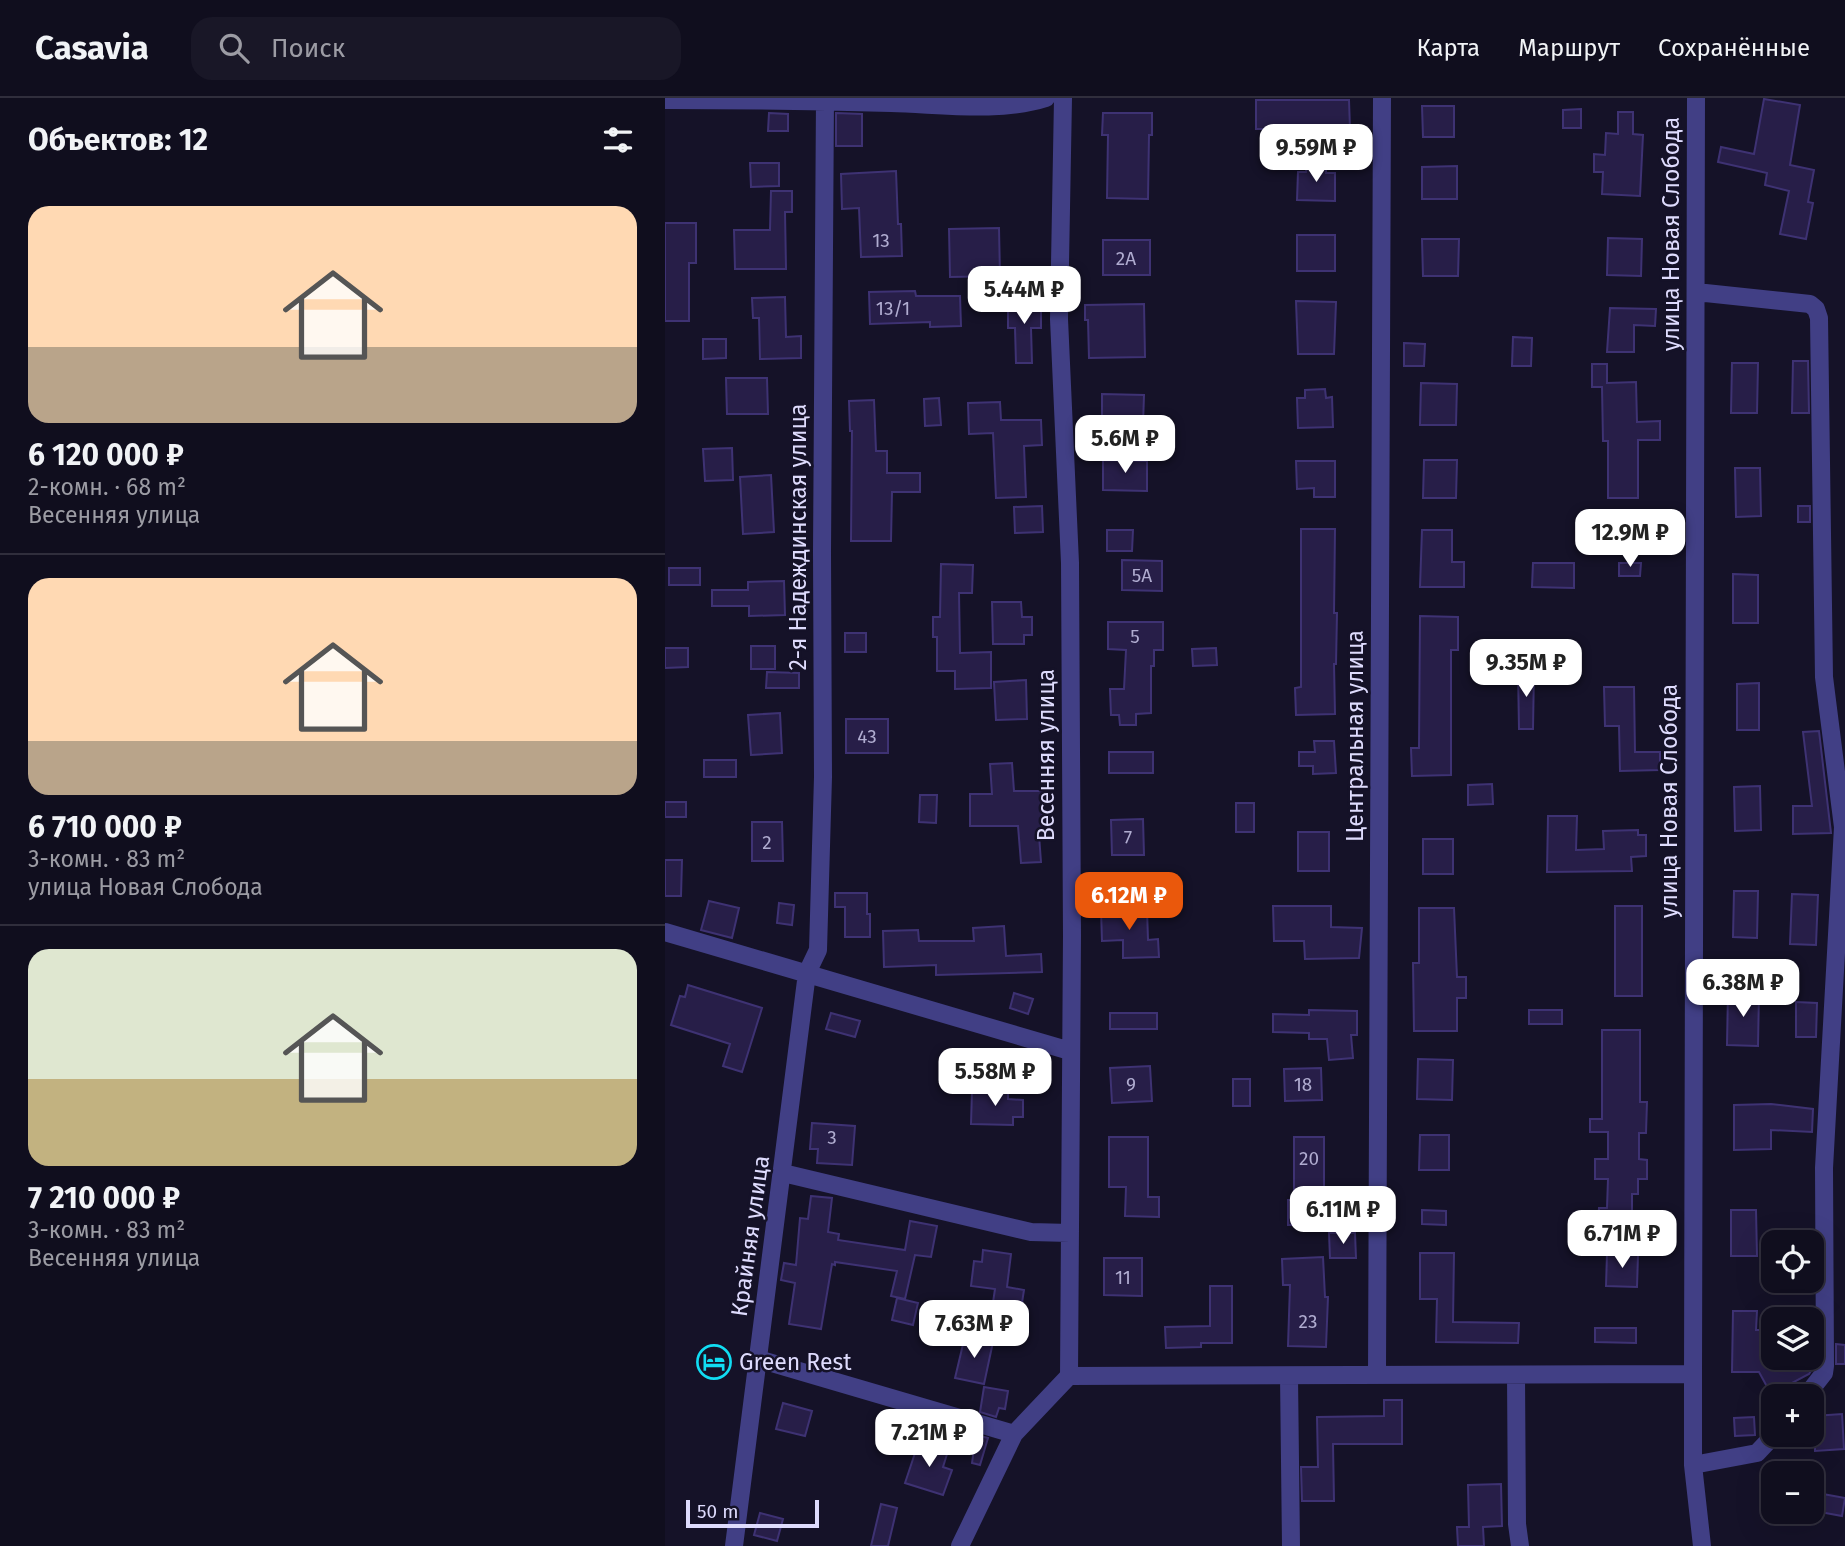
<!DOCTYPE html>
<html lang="ru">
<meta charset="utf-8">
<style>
:root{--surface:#100e1e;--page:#191727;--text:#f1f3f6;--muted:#9c9ca4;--line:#302e3c;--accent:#ea580c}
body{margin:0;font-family:"Fira Sans",sans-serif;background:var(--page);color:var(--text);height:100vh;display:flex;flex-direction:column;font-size:26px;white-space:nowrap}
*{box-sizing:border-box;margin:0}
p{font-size:23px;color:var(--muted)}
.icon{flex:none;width:38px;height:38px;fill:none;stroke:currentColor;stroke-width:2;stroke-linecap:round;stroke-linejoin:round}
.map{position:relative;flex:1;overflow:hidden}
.side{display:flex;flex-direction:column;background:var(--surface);width:665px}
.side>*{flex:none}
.buttons{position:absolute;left:1096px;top:1132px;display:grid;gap:14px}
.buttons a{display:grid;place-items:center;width:63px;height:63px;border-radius:14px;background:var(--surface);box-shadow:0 7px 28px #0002,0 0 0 2px var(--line);font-size:35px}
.scale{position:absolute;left:21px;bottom:18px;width:133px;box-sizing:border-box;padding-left:7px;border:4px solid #dedbfd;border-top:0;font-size:19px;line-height:24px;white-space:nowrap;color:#dedbfd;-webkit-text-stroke:5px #151228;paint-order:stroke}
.price{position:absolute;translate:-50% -60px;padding:0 16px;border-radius:14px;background:#fff;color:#222;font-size:23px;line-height:46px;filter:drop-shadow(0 2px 4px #0008)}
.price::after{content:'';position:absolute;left:50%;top:42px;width:21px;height:16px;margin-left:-10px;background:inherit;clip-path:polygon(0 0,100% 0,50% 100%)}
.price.on{background:var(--accent);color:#fff}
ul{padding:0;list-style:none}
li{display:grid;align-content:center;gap:14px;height:371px;padding:0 28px}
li+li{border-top:2px solid var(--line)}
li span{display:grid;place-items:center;height:217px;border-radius:21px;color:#555}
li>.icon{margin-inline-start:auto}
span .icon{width:126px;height:126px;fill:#fffc;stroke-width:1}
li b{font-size:30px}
h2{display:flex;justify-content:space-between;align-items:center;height:84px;padding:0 28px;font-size:30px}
header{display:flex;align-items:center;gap:42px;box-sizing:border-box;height:98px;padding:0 35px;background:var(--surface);border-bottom:2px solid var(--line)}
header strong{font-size:33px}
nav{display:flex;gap:38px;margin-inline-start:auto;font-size:24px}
.search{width:490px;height:63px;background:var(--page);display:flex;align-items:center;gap:18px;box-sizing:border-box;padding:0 24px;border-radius:21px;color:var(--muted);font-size:26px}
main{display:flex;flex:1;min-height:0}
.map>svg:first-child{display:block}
.building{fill:#271e48;stroke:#3e3273;stroke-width:2}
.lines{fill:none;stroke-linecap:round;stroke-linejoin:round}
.minor{stroke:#413f85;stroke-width:18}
.labels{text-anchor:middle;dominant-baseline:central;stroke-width:5;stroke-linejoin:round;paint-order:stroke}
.number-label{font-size:19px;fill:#b0acd0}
.street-label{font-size:23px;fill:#dedbfd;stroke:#151228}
.poi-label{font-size:23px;fill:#dedbfd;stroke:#151228;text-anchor:start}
</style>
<header>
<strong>Casavia</strong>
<div class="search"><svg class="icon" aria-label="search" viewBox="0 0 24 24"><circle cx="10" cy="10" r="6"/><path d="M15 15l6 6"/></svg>Поиск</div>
<nav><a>Карта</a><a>Маршрут</a><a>Сохранённые</a></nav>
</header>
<main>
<section class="side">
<h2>Объектов: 12<svg class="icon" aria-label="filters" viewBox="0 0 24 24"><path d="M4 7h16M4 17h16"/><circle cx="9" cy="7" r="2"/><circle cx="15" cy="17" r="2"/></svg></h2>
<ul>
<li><span style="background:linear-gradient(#ffd9b3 65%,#b9a48a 0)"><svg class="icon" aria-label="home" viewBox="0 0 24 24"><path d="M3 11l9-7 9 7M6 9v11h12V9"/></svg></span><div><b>6 120 000 ₽</b><p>2-комн. · 68 m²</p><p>Весенняя улица</p></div></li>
<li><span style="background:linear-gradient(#ffd9b3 75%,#b9a48a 0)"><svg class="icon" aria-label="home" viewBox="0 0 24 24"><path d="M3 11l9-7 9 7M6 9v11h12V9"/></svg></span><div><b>6 710 000 ₽</b><p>3-комн. · 83 m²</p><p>улица Новая Слобода</p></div></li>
<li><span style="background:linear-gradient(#dfe7d0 60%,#c2b280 0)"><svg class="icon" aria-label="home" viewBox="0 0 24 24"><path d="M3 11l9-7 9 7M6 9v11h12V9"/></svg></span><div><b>7 210 000 ₽</b><p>3-комн. · 83 m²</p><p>Весенняя улица</p></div></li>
</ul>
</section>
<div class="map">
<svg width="1180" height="1448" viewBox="0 0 1180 1448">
<rect width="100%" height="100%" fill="#151228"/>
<!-- building -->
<path class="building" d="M 1099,1 L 1135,7 L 1125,67 L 1149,72 L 1143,104 L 1148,105 L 1141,141 L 1115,136 L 1124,93 L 1100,87 L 1102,75 L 1053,64 L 1056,49 L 1089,56 Z
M 591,2 L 684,2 L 685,31 L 591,31 Z
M 757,8 L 789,8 L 789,39 L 758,39 Z
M 916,11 L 916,30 L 898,30 L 898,12 Z
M 953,14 L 968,14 L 968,36 L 978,37 L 975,98 L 937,96 L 938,74 L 929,74 L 929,56 L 940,57 L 941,35 L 953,36 Z
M 104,15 L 123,16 L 123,33 L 103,33 Z
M 171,15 L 197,16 L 197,48 L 171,48 Z
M 438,15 L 487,15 L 487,37 L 484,37 L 483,101 L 442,100 L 443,37 L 437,37 Z
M 642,64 L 661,65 L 661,75 L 670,75 L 670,103 L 632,102 L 633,74 L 641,74 Z
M 85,65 L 114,65 L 114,88 L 86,89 Z
M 792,68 L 792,101 L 757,101 L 757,69 Z
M 231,73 L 233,126 L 236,126 L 237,158 L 196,159 L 194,110 L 177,111 L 176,76 Z
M 106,93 L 127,93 L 127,114 L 120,114 L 121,171 L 70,171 L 69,132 L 105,132 Z
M 0,125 L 31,125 L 31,165 L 24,165 L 24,223 L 0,223 Z
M 334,130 L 335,178 L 285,179 L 284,131 Z
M 632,137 L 670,137 L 670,173 L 632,173 Z
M 943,140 L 977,141 L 976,178 L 942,177 Z
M 757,141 L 794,141 L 793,178 L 758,178 Z
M 438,142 L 485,142 L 485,177 L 438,177 Z
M 250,193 L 251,198 L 295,198 L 296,228 L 265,229 L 265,224 L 205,226 L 204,194 Z
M 120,199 L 121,239 L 136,238 L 136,260 L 95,261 L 94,220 L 88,220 L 87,200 Z
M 343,203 L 376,203 L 376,230 L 366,230 L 367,265 L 351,265 L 350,230 L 343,230 Z
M 631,203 L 671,204 L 669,256 L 633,256 Z
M 479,206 L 480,259 L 424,260 L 423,222 L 420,222 L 420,207 Z
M 945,210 L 991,211 L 990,228 L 969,227 L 969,254 L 942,254 Z
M 848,239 L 867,240 L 866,268 L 847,268 Z
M 38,241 L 61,241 L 61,260 L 38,261 Z
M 739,245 L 760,246 L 759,268 L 739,268 Z
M 1128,263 L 1143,263 L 1144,315 L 1127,315 Z
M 1067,265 L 1093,265 L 1092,315 L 1066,315 Z
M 927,266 L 942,266 L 942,285 L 971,284 L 972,324 L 995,323 L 995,342 L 973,342 L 973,400 L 943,400 L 943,343 L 938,343 L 937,289 L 927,289 Z
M 61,280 L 102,280 L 103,316 L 62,316 Z
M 756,285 L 792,286 L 791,327 L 755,327 Z
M 660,291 L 661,300 L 667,299 L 668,329 L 633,330 L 632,300 L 640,300 L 640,292 Z
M 437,296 L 479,297 L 478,327 L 437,326 Z
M 274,300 L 276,327 L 260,328 L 259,301 Z
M 209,302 L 211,353 L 222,353 L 222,375 L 255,375 L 255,394 L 227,394 L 226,443 L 186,443 L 187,333 L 185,333 L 184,303 Z
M 335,304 L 336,322 L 376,322 L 377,347 L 359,348 L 361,399 L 331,400 L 328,335 L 304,336 L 303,305 Z
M 67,350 L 68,382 L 40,383 L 38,351 Z
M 438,362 L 482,363 L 482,393 L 438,392 Z
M 759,362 L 792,362 L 791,400 L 758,400 Z
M 631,363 L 670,363 L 670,399 L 649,399 L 649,390 L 632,391 Z
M 1070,370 L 1095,370 L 1096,418 L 1071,419 Z
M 106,377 L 109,434 L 78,436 L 75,379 Z
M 377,408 L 378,434 L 350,435 L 349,409 Z
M 1133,408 L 1145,408 L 1145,424 L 1133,424 Z
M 920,427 L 950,428 L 949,447 L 920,445 Z
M 636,431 L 670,431 L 669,515 L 672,515 L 671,566 L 669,566 L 670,616 L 631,617 L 630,590 L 636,589 Z
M 442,432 L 468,432 L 467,453 L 442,453 Z
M 757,432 L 787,432 L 787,464 L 799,464 L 799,489 L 755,489 Z
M 457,462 L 497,463 L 497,493 L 457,492 Z
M 868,465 L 909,465 L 909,490 L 867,489 Z
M 954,465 L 976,465 L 975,478 L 954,478 Z
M 276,466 L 308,467 L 307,495 L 294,495 L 295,555 L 326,554 L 326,590 L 290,591 L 290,573 L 272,573 L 272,539 L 268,539 L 268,519 L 275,519 Z
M 4,470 L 35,470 L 35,487 L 4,487 Z
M 1068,476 L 1093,477 L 1093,525 L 1068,525 Z
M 119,483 L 120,517 L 84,518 L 84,508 L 47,508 L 47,492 L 83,492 L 83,484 Z
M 327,504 L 356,504 L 357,519 L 367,519 L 367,537 L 359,537 L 359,546 L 328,546 Z
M 755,518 L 793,519 L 793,552 L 786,552 L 786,677 L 747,678 L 746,650 L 754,650 Z
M 443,524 L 498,524 L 498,552 L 489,552 L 489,568 L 486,568 L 486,615 L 471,616 L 471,627 L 455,627 L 454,617 L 446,617 L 445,591 L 459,591 L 461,552 L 443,551 Z
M 180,535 L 201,535 L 201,554 L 180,554 Z
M 86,548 L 110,548 L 110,571 L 86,571 Z
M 837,548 L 856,548 L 855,567 L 837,567 Z
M 0,550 L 23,550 L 23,569 L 0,570 Z
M 551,550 L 552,567 L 528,568 L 527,551 Z
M 853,572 L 869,572 L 868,631 L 854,631 Z
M 102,574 L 134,575 L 134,590 L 101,590 Z
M 361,582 L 362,621 L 331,622 L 329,584 Z
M 1094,585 L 1094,632 L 1072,632 L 1072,586 Z
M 939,589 L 969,589 L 970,654 L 995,654 L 995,672 L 955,673 L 954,628 L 940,628 Z
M 115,615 L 117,655 L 86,657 L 83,617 Z
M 181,621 L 223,621 L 223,655 L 181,655 Z
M 1154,633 L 1166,735 L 1128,736 L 1128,708 L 1147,708 L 1138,634 Z
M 649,643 L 669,643 L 671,675 L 648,676 L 648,668 L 634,668 L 634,654 L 650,654 Z
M 444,654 L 488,654 L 488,675 L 444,675 Z
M 39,662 L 71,662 L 71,679 L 39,679 Z
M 347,665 L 349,693 L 377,693 L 378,737 L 374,737 L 376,764 L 356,765 L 353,728 L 305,728 L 305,696 L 327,696 L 325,666 Z
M 827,686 L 828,706 L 803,707 L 803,687 Z
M 1095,688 L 1096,732 L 1070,733 L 1069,689 Z
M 255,697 L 272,697 L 271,725 L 254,724 Z
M 0,704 L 21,704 L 21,719 L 0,719 Z
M 571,705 L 589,705 L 589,734 L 571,734 Z
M 883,718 L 912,718 L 911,752 L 939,751 L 938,733 L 973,732 L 973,737 L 981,737 L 981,758 L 966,759 L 967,773 L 882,774 Z
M 478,721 L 479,757 L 447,757 L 446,722 Z
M 87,724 L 117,724 L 118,763 L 87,763 Z
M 633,734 L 664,734 L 664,773 L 633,773 Z
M 758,741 L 788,741 L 788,776 L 758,776 Z
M 0,762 L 17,762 L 16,798 L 0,798 Z
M 1069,793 L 1093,793 L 1092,840 L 1068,839 Z
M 170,795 L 202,795 L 202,816 L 205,816 L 205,839 L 180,839 L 180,809 L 170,809 Z
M 1127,796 L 1153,797 L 1151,847 L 1125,846 Z
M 44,803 L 74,810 L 67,840 L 36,832 Z
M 114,805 L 129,807 L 127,827 L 112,825 Z
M 608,808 L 666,808 L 666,829 L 697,830 L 694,860 L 640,861 L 639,843 L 609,843 Z
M 950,808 L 977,808 L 977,898 L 950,898 Z
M 754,810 L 789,810 L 792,879 L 801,879 L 801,900 L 792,900 L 792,933 L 749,933 L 748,865 L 754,865 Z
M 482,811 L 483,842 L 493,841 L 494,859 L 458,860 L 458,842 L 437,843 L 436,812 Z
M 339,828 L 341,858 L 376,856 L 377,874 L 271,877 L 271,867 L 219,869 L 218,833 L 253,832 L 254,843 L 309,843 L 308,830 Z
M 23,887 L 97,910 L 77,974 L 58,968 L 65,946 L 6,927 L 15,898 L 20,899 Z
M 1063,894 L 1094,894 L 1093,948 L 1062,947 Z
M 349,895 L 368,901 L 363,916 L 345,910 Z
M 1131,904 L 1152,905 L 1151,939 L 1131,939 Z
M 644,912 L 692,913 L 692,937 L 686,937 L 688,960 L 664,962 L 662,941 L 644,941 L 644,935 L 608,934 L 608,916 L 644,917 Z
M 864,912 L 897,912 L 897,926 L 864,926 Z
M 166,915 L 195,923 L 190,939 L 161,931 Z
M 445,915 L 492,915 L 492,931 L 445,931 Z
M 937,932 L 975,932 L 975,1004 L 982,1004 L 981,1035 L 974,1035 L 974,1061 L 982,1062 L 982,1081 L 973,1081 L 973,1096 L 967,1096 L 967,1127 L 933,1126 L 934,1110 L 942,1110 L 943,1081 L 930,1081 L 930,1061 L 943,1061 L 943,1034 L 925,1034 L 925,1021 L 937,1021 Z
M 753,961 L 788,962 L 787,1002 L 752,1001 Z
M 485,968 L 487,1003 L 447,1005 L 445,970 Z
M 656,970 L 657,1002 L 620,1003 L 619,971 Z
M 568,981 L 585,981 L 585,1008 L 568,1008 Z
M 307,993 L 343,994 L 343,1001 L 358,1002 L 358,1019 L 348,1019 L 348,1027 L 306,1026 Z
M 1106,1006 L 1148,1011 L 1147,1034 L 1106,1032 L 1106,1051 L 1069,1052 L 1069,1007 Z
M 147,1025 L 190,1028 L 187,1067 L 152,1065 L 153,1051 L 145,1051 Z
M 755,1037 L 784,1037 L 784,1072 L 754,1072 Z
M 444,1039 L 483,1039 L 483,1099 L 494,1099 L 494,1119 L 460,1118 L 461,1089 L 444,1089 Z
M 629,1039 L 659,1039 L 659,1102 L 662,1102 L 662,1127 L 623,1127 L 623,1102 L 629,1102 Z
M 146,1098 L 167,1100 L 163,1134 L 174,1136 L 173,1142 L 240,1152 L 245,1123 L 272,1128 L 266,1159 L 250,1157 L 240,1201 L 226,1198 L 232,1173 L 170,1164 L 170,1167 L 167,1166 L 156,1231 L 124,1226 L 130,1185 L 116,1182 L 119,1165 L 131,1167 L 135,1120 L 143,1121 Z
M 757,1112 L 781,1113 L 781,1127 L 757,1126 Z
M 1066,1112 L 1091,1112 L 1092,1158 L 1066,1158 Z
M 664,1135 L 690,1135 L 691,1160 L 665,1160 Z
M 318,1152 L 346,1156 L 342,1189 L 359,1192 L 353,1230 L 325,1225 L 330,1191 L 306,1188 L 309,1163 L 317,1164 Z
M 755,1155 L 789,1155 L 788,1224 L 854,1225 L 853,1245 L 771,1244 L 772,1201 L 755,1201 Z
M 942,1156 L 973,1157 L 972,1189 L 941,1188 Z
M 658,1159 L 660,1199 L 663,1199 L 661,1249 L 623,1248 L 625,1187 L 618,1187 L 617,1161 Z
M 439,1160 L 477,1160 L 477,1198 L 439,1197 Z
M 545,1188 L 567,1188 L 567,1245 L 536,1245 L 536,1249 L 501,1250 L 500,1229 L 545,1228 Z
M 232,1200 L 253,1205 L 248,1227 L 227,1222 Z
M 1068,1213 L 1092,1213 L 1091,1232 L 1105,1232 L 1104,1260 L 1146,1260 L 1146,1242 L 1148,1242 L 1148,1270 L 1144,1276 L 1106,1296 L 1094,1274 L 1067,1274 Z
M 930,1230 L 971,1230 L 971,1245 L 930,1244 Z
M 300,1238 L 328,1244 L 319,1286 L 290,1280 Z
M 1171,1246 L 1180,1247 L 1180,1266 L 1171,1266 Z
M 319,1289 L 343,1293 L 340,1311 L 334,1310 L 331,1319 L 315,1314 Z
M 719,1302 L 737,1302 L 737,1346 L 668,1346 L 669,1403 L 637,1403 L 636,1369 L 653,1369 L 652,1319 L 719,1318 Z
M 118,1305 L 147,1313 L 140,1338 L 111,1331 Z
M 1177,1316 L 1179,1351 L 1150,1353 L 1149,1318 Z
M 1089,1319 L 1090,1337 L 1070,1338 L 1069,1320 Z
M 304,1335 L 323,1340 L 315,1367 L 307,1365 L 309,1351 L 300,1348 Z
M 254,1343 L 283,1353 L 278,1369 L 287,1372 L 278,1397 L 240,1385 Z
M 836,1386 L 837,1428 L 818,1429 L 819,1448 L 793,1448 L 792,1429 L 804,1429 L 803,1387 Z
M 1158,1396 L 1180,1400 L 1177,1418 L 1155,1414 Z
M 216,1406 L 232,1410 L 223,1448 L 206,1448 Z
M 95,1415 L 118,1421 L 112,1443 L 89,1437 Z"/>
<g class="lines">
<!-- minor -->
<path class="minor" d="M 1031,0 L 1028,1276 L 1028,1367 L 1037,1448
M 0,2 C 75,2 151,3 226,5 C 274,6 335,15 381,0
M 1031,194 L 1145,206 L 1151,211 L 1154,220 L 1159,579 L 1178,729 L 1159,1070 L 1160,1268 L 1159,1275 L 1141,1298
M 0,834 L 405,953
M 118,1075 L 366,1134 L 405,1135
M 93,1261 L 349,1336
M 712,1276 L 717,0
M 404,1278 L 1028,1276
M 624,1278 L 626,1448
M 851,1278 L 852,1426 L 855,1448
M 1028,1367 L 1092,1355 L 1109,1337
M 69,1448 L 142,875 L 153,852 L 158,679 L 157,454 L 160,0
M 295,1448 L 349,1336 L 404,1278 L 407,837 L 405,465 L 394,221 L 398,0"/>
</g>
<!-- icons -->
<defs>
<g id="hotel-ring" transform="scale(1.75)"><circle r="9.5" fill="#151228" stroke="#11ddf3" stroke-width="1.5"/><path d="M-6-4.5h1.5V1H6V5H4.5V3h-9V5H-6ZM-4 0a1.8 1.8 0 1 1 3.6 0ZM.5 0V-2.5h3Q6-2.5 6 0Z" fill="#11ddf3"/></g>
</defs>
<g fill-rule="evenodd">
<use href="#hotel-ring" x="49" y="1264"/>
</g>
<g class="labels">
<!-- number labels -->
<g class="number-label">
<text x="216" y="142">13</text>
<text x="461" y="160">2А</text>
<text x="228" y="210">13/1</text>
<text x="477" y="477">5А</text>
<text x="470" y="538">5</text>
<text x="202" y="638">43</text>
<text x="463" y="739">7</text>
<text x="102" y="744">2</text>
<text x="466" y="986">9</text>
<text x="638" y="986">18</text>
<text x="167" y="1039">3</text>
<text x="644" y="1060">20</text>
<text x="458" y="1179">11</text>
<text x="643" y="1223">23</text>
</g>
<!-- street labels -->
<g class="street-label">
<text transform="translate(1006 136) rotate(-90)">улица Новая Слобода</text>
<text transform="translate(133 439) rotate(-90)">2-я Надеждинская улица</text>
<text transform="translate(690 638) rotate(-90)">Центральная улица</text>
<text transform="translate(381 657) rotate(-90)">Весенняя улица</text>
<text transform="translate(1004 703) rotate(-90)">улица Новая Слобода</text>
<text transform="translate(85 1138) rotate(-82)">Крайняя улица</text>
</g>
<!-- poi labels -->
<g class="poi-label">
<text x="74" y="1264">Green Rest</text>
</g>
</g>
</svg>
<div class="buttons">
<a><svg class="icon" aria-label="locate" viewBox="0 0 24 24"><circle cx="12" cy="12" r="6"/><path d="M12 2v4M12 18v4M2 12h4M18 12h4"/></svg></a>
<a><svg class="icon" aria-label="layers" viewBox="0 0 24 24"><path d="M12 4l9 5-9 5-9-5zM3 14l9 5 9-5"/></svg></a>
<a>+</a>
<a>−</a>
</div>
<div class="scale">50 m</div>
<b class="price" style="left:651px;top:86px">9.59M ₽</b>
<b class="price" style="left:359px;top:228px">5.44M ₽</b>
<b class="price" style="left:460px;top:377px">5.6M ₽</b>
<b class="price" style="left:965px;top:471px">12.9M ₽</b>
<b class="price" style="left:861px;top:601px">9.35M ₽</b>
<b class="price on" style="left:464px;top:834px">6.12M ₽</b>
<b class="price" style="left:1078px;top:921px">6.38M ₽</b>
<b class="price" style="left:330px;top:1010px">5.58M ₽</b>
<b class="price" style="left:678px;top:1148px">6.11M ₽</b>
<b class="price" style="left:957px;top:1172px">6.71M ₽</b>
<b class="price" style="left:309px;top:1262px">7.63M ₽</b>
<b class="price" style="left:264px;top:1371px">7.21M ₽</b>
</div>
</main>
